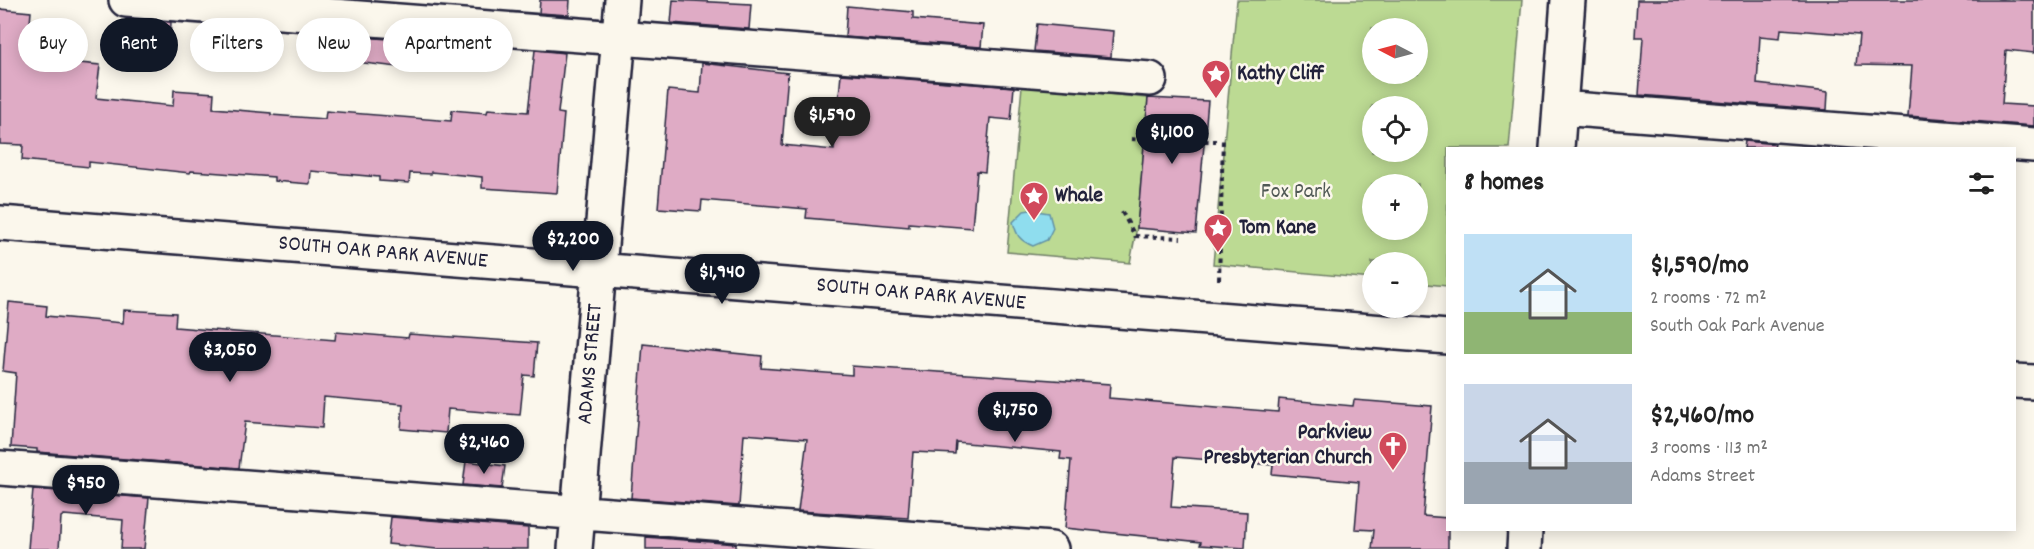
<!DOCTYPE html>
<meta charset="utf-8">
<style>
:root{--surface:#fff;--page:#f2f2f2;--text:#222;--muted:#767676;--accent:#111827}
body{margin:0;font-family:Dekko,sans-serif;background:var(--page);color:var(--text);height:100vh;display:flex;flex-direction:column;font-size:22px;white-space:nowrap}
*{box-sizing:border-box;margin:0}
p{font-size:20px;color:var(--muted)}
.icon{flex:none;width:33px;height:33px;fill:none;stroke:currentColor;stroke-width:2;stroke-linecap:round;stroke-linejoin:round}
.map{position:relative;flex:1;overflow:hidden}
.drawer{position:absolute;left:1446px;top:147px;width:570px;height:384px;display:flex;flex-direction:column;background:var(--surface);border-radius:0px;box-shadow:0 3px 15px #0003}
.drawer>*{flex:none}
.banner{position:absolute;left:18px;top:18px;width:570px;height:54px;display:flex;gap:12px}
.needle{width:39px;rotate:276deg}
.fabs{position:absolute;left:1362px;top:18px;display:grid;gap:12px}
.fabs a{display:grid;place-items:center;width:66px;height:66px;border-radius:50%;background:var(--surface);box-shadow:0 3px 15px #0003;font-size:30px}
.price{position:absolute;translate:-50% -51px;padding:0 14px;border-radius:21px;background:var(--accent);color:#fff;font-size:20px;line-height:39px;filter:drop-shadow(0 2px 3px #0008)}
.price::after{content:'';position:absolute;left:50%;top:36px;width:18px;height:14px;margin-left:-9px;background:inherit;clip-path:polygon(0 0,100% 0,50% 100%)}
.price.selected{background:#222;color:#fff}
ul{padding:0;list-style:none}
li{display:flex;align-items:center;gap:18px;height:150px;padding:0 18px}
li span{display:grid;place-items:center;flex:none;width:168px;height:120px;border-radius:0px;color:#555}
li>.icon{margin-inline-start:auto}
span .icon{width:72px;height:72px;fill:#fffc;stroke-width:1}
li b{font-size:26px}
h2{display:flex;justify-content:space-between;align-items:center;height:72px;padding:0 18px;font-size:26px}
.tag{padding:0 21px;border-radius:27px;background:var(--surface);box-shadow:0 3px 15px #0003;font-size:21px;line-height:54px}
.tag.selected{background:var(--accent);color:#fff}
.map>svg:first-child{display:block}
.green{fill:#bcda93;stroke:#6f7e67;stroke-width:1.5;fill-rule:evenodd}
.water{fill:#8fddee;stroke:#6392a6;stroke-width:1.5}
.building{fill:#dfabc5;stroke:#22223b;stroke-width:1.5}
.lines{fill:none;stroke-linecap:round;stroke-linejoin:round}
.minor-casing{stroke:#22223b;stroke-width:38}
.path{stroke:#22223b;stroke-width:4;stroke-dasharray:4.5 4.5;stroke-linecap:butt}
.minor{stroke:#fbf7ec;stroke-width:33}
.labels{text-anchor:middle;dominant-baseline:central;stroke-width:5;stroke-linejoin:round;paint-order:stroke}
.poi-label{font-size:22px;font-weight:bold;fill:#22223b;stroke:#fbf7ec;text-anchor:start}
.park-label{font-size:22px;fill:#505955;stroke:#fbf7ec}
.street-label{font-size:22px;fill:#22223b;stroke:#fbf7ec}
</style>
<div class="map">
<svg width="2034" height="549" viewBox="0 0 2034 549">
<rect width="100%" height="100%" fill="#fbf7ec"/>
<filter id="ink" filterUnits="userSpaceOnUse"><feTurbulence type="fractalNoise" baseFrequency=".0167" numOctaves="2"/><feDisplacementMap in="SourceGraphic" scale="12" xChannelSelector="R" yChannelSelector="G"/><feConvolveMatrix kernelMatrix="1 2 1 2 8 2 1 2 1" color-interpolation-filters="sRGB"/></filter>
<g filter="url(#ink)">
<!-- green -->
<path class="green" d="M 1237,0 L 1522,0 L 1509,148 L 1448,148 L 1447,286 L 1418,283 L 1418,262 L 1372,262 L 1372,279 L 1213,264 ZM 1372,28 L 1418,28 L 1418,74 L 1372,74 ZM 1372,106 L 1418,106 L 1418,152 L 1372,152 ZM 1372,184 L 1418,184 L 1418,230 L 1372,230 Z
M 1022,86 L 1148,98 L 1137,227 L 1130,263 L 1007,252 Z"/>
<!-- water -->
<path class="water" d="M 1030,210 L 1049,213 L 1053,228 L 1047,240 L 1033,246 C 1019,240 1017,236 1013,222 L 1024,211 Z"/>
<!-- building -->
<path class="building" d="M 540,0 L 570,0 L 569,15 L 539,13 Z
M 673,0 L 751,4 L 749,29 L 671,23 Z
M 1637,0 L 2034,0 L 2034,53 L 2006,50 L 2002,104 L 2034,106 L 2034,126 L 1908,116 L 1912,66 L 1856,65 L 1859,35 L 1781,29 L 1780,38 L 1760,36 L 1757,84 L 1828,92 L 1827,110 L 1639,95 L 1643,37 L 1635,37 Z
M 847,6 L 913,12 L 913,19 L 983,25 L 981,47 L 845,37 Z
M 0,9 L 31,12 L 27,58 L 100,65 L 96,98 L 173,106 L 174,90 L 214,93 L 213,108 L 271,113 L 271,115 L 325,119 L 326,111 L 451,121 L 452,110 L 487,113 L 488,109 L 528,112 L 535,50 L 565,53 L 558,113 L 564,114 L 557,193 L 482,188 L 482,177 L 431,172 L 431,174 L 410,173 L 409,183 L 379,181 L 379,177 L 311,171 L 310,184 L 274,181 L 274,177 L 208,172 L 191,171 L 190,173 L 89,162 L 89,167 L 22,160 L 23,145 L 0,144 Z
M 126,19 L 171,22 L 169,56 L 124,52 Z
M 1037,24 L 1113,31 L 1111,57 L 1034,51 Z
M 333,35 L 417,41 L 415,69 L 330,59 Z
M 702,63 L 788,73 L 782,145 L 834,150 L 841,74 L 1014,87 L 1011,120 L 990,118 L 985,172 L 977,171 L 972,228 L 909,223 L 909,227 L 806,218 L 807,209 L 702,200 L 701,211 L 658,208 L 668,90 L 700,93 Z
M 1148,98 L 1208,101 L 1196,233 L 1137,228 Z
M 1745,141 L 1775,144 L 1774,148 L 1744,148 Z
M 9,302 L 47,306 L 46,316 L 123,323 L 124,310 L 176,313 L 175,327 L 335,340 L 336,332 L 408,338 L 409,334 L 537,343 L 534,376 L 524,375 L 520,415 L 448,409 L 446,433 L 401,429 L 403,404 L 324,397 L 322,428 L 245,422 L 239,468 L 37,452 L 37,449 L 11,447 L 16,373 L 3,371 Z
M 643,344 L 762,356 L 761,368 L 852,375 L 852,366 L 1110,384 L 1109,398 L 1205,406 L 1278,412 L 1279,399 L 1353,406 L 1354,400 L 1432,406 L 1423,516 L 1448,518 L 1448,549 L 1372,549 L 1374,530 L 1355,529 L 1359,482 L 1272,474 L 1273,465 L 1175,457 L 1171,507 L 1247,512 L 1245,548 L 1200,545 L 1201,542 L 1065,528 L 1071,460 L 1060,459 L 1061,452 L 956,442 L 955,454 L 913,452 L 908,518 L 798,511 L 807,439 L 744,434 L 739,506 L 631,498 Z
M 466,461 L 505,466 L 502,488 L 463,485 Z
M 33,489 L 149,498 L 144,549 L 121,549 L 123,520 L 64,515 L 61,517 L 59,549 L 28,549 Z
M 391,517 L 528,528 L 528,549 L 437,549 L 388,544 Z
M 646,537 L 736,544 L 736,549 L 646,549 Z"/>
<g class="lines">
<!-- minor casing -->
<g class="minor-casing">
<path id="minor" d="M 126,0 L 1150,79
M 1560,108 L 2034,145
M 1557,148 L 1568,0
M 0,223 L 1448,337
M 2014,381 L 2034,382
M 0,468 L 1051,549
M 575,549 L 622,0
M 1524,549 L 1525,530"/>
</g>
<!-- path -->
<path class="path" d="M 1131,139 L 1143,140
M 1204,141 L 1216,141
M 1122,212 L 1135,236 L 1181,238
M 1219,280 L 1223,139"/>
<!-- minor -->
<use href="#minor" class="minor"/>
</g>
</g>
<!-- icons -->
<defs>
<g id="sight-pin" transform="scale(1.5)"><path d="M0 17L-7.5 6A9.5 9.5 0 1 1 7.5 6Z" fill="#d1495b" stroke="#fbf7ec"/><path d="M0-6L1.8-2.2L6-1.7L2.9 1.2L3.7 5.4L0 3.3L-3.7 5.4L-2.9 1.2L-6-1.7L-1.8-2.2Z" fill="#fff"/></g>
<g id="church-pin" transform="scale(1.5)"><path d="M0 17L-7.5 6A9.5 9.5 0 1 1 7.5 6Z" fill="#d1495b" stroke="#fbf7ec"/><path d="M-1.2-6h2.4v3.5h3.3v2.4h-3.3V6h-2.4V-.1h-3.3v-2.4h3.3Z" fill="#fff"/></g>
</defs>
<g fill-rule="evenodd">
<use href="#sight-pin" x="1216" y="74"/>
<use href="#sight-pin" x="1034" y="196"/>
<use href="#sight-pin" x="1218" y="228"/>
<use href="#church-pin" x="1393" y="446"/>
</g>
<g class="labels">
<!-- poi labels -->
<g class="poi-label">
<text x="1237" y="74">Kathy Cliff</text>
<text x="1055" y="196">Whale</text>
<text x="1239" y="228">Tom Kane</text>
<text x="1372" y="433" text-anchor="end">Parkview<tspan x="1372" dy="25">Presbyterian Church</tspan></text>
</g>
<!-- park labels -->
<g class="park-label">
<text x="1296" y="192">Fox Park</text>
</g>
<!-- street labels -->
<g class="street-label">
<text transform="translate(383 253) rotate(5)">SOUTH OAK PARK AVENUE</text>
<text transform="translate(921 295) rotate(5)">SOUTH OAK PARK AVENUE</text>
<text transform="translate(591 364) rotate(-85)">ADAMS STREET</text>
</g>
</g>
</svg>
<div class="fabs">
<a><svg class="needle" viewBox="-14 -14 28 28"><path d="M0-13l5 13h-10z" fill="#e53935"/><path d="M0 13l5-13h-10z" fill="#767676"/></svg></a>
<a><svg class="icon" aria-label="locate" viewBox="0 0 24 24"><circle cx="12" cy="12" r="6"/><path d="M12 2v4M12 18v4M2 12h4M18 12h4"/></svg></a>
<a>+</a>
<a>−</a>
</div>
<b class="price selected" style="left:832px;top:148px">$1,590</b>
<b class="price" style="left:1172px;top:165px">$1,100</b>
<b class="price" style="left:573px;top:272px">$2,200</b>
<b class="price" style="left:722px;top:305px">$1,940</b>
<b class="price" style="left:230px;top:383px">$3,050</b>
<b class="price" style="left:1015px;top:443px">$1,750</b>
<b class="price" style="left:484px;top:475px">$2,460</b>
<b class="price" style="left:86px;top:516px">$950</b>
<div class="banner">
<a class="tag">Buy</a>
<a class="tag selected">Rent</a>
<a class="tag">Filters</a>
<a class="tag">New</a>
<a class="tag">Apartment</a>
</div>
<section class="drawer">
<h2>8 homes<svg class="icon" aria-label="filters" viewBox="0 0 24 24"><path d="M4 7h16M4 17h16"/><circle cx="9" cy="7" r="2"/><circle cx="15" cy="17" r="2"/></svg></h2>
<ul>
<li><span style="background:linear-gradient(#bfe0f5 65%,#8fb573 0)"><svg class="icon" aria-label="home" viewBox="0 0 24 24"><path d="M3 11l9-7 9 7M6 9v11h12V9"/></svg></span><div><b>$1,590/mo</b><p>2 rooms · 72 m²</p><p>South Oak Park Avenue</p></div></li>
<li><span style="background:linear-gradient(#c9d6e8 65%,#9aa5b1 0)"><svg class="icon" aria-label="home" viewBox="0 0 24 24"><path d="M3 11l9-7 9 7M6 9v11h12V9"/></svg></span><div><b>$2,460/mo</b><p>3 rooms · 113 m²</p><p>Adams Street</p></div></li>
</ul>
</section>
</div>
